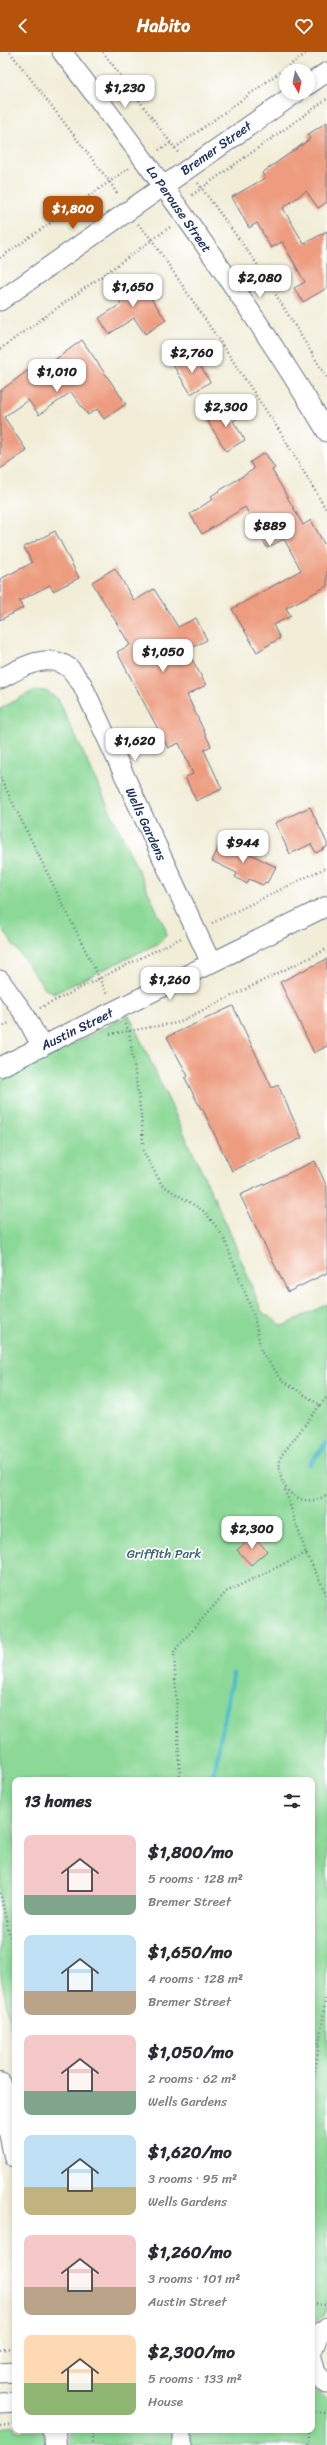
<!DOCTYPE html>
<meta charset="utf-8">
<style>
:root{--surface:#fff;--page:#f7f7f7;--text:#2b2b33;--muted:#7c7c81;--accent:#b45309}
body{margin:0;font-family:Sriracha,sans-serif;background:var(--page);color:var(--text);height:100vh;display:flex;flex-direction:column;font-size:15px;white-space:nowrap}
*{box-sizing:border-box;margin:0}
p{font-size:13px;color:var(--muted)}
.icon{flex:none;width:22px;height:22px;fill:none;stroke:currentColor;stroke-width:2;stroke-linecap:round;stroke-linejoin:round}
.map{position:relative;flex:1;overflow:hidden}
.panel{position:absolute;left:12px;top:1725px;width:303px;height:656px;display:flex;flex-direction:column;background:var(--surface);border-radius:8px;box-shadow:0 2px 6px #0003}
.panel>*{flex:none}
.needle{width:26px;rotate:171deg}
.tools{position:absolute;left:279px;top:12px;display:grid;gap:8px}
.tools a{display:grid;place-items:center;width:36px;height:36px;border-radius:50%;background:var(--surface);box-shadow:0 2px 6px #0003;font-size:20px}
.price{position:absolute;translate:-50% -34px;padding:0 9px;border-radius:8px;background:#fff;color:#222;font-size:13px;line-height:26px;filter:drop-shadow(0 1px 2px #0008)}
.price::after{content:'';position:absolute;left:50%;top:24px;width:12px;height:9px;margin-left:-6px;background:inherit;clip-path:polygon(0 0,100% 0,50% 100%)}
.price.selected{background:var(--accent);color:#fff}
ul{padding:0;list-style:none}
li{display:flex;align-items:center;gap:12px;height:100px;padding:0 12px}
li span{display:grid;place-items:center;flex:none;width:112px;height:80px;border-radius:8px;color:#555}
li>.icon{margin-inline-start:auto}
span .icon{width:48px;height:48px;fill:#fffc;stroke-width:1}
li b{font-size:17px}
h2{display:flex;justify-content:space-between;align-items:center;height:48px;padding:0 12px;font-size:17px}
header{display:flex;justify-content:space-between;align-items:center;height:52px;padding:0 12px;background:var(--accent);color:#fff;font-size:18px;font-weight:800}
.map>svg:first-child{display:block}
.green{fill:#8cd997;stroke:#54847a}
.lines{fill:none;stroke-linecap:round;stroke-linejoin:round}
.stream{stroke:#51bccc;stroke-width:5}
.building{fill:#ed9c7f}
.minor-casing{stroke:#667288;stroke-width:21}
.major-casing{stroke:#667288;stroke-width:24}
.path{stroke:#667288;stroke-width:2.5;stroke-dasharray:1 3;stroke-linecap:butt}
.minor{stroke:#fff;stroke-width:19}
.major{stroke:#fff;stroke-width:22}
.labels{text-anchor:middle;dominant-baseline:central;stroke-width:3.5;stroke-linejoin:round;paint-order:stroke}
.street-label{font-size:13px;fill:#1b2f5e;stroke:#fff}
.park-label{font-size:13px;fill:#3d626f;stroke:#fff}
</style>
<header><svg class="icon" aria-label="back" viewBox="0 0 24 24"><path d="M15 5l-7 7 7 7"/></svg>Habito<svg class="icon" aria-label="heart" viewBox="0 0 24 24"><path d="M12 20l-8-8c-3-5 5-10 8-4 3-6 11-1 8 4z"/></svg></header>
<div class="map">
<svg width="327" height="2393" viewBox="0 0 327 2393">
<rect width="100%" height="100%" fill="#fff"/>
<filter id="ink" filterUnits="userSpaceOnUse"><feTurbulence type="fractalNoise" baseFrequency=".025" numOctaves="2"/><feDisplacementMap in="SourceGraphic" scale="8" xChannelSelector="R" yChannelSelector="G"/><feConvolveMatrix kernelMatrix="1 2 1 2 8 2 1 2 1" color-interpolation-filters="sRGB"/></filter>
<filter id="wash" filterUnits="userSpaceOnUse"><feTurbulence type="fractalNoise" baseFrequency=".012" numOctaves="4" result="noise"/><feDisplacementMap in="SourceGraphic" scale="16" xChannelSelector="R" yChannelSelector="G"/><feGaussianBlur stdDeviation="0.9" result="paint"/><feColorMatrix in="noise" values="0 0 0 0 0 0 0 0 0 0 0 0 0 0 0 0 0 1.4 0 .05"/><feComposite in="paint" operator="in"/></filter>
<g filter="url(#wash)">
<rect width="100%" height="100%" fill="#f1edd7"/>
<!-- green -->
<path class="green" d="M 35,638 L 46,639 L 58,647 L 166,878 L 166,884 L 159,891 L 55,941 L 45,937 L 0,874 L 0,657 Z
M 129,963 L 230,1180 L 262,1260 L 283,1274 L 327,1252 L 327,2255 L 323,2264 L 312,2272 L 312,1728 L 15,1728 L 15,1995 L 0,1920 L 0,1030 Z
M 312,2334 L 327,2348 L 327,2393 L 68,2393 L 69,2378 L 312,2378 Z
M 15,2374 L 15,2378 L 43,2378 L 44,2393 L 0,2393 L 0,2376 Z"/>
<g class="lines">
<!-- stream -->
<path class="stream" d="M 309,1412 L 327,1391
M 212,1728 L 233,1622"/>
</g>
<g id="blocks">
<!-- building -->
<path class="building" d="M 327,70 L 327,150 L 318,156 L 306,139 L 283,156 L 304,192 L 327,179 L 327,236 L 303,250 L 294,236 L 305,230 L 282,190 L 271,196 L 257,171 L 249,176 L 232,145 L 265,126 L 262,121 L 310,87 L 307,83 Z
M 135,223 L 166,268 L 145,282 L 134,266 L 109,282 L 99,266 L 121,252 L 112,238 Z
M 82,288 L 126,352 L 104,367 L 97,357 L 88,363 L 71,340 L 39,363 L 28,348 L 4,365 L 27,399 L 0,417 L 0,339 L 30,317 L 34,323 Z
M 192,301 L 210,330 L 191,342 L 173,313 Z
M 230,354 L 238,366 L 233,369 L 245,388 L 226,399 L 207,368 Z
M 265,401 L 275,416 L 272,418 L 303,473 L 311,468 L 327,497 L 327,534 L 286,556 L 291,564 L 273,573 L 280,586 L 257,600 L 232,557 L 301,518 L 284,487 L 267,496 L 245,455 L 202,482 L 190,462 L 213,447 L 211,444 L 254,417 L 250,410 Z
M 55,479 L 79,526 L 53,539 L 50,533 L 19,549 L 23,556 L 0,568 L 0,527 L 32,511 L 24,495 Z
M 115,516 L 134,549 L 154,537 L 178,575 L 196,566 L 207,588 L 187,598 L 206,633 L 187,643 L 211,694 L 204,698 L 222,737 L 196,749 L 185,725 L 193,722 L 179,691 L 168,696 L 117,600 L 130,593 L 92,530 Z
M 310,755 L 327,791 L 327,795 L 316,801 L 311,792 L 290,802 L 275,771 Z
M 222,788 L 276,815 L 267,831 L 265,830 L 263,833 L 249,827 L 247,832 L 235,825 L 237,821 L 212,809 Z
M 327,907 L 327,994 L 314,1001 L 280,930 Z
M 233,954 L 272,1036 L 278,1033 L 302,1086 L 232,1119 L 202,1056 L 201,1057 L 185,1026 L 188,1024 L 167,985 Z
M 315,1109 L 327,1135 L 327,1221 L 288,1240 L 240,1143 Z
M 253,1484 L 267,1499 L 251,1513 L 237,1498 Z"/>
</g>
</g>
<g filter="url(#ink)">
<use href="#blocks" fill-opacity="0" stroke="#667288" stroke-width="1"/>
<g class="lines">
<!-- minor casing -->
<g class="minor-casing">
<path id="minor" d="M 62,0 C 157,122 247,247 327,380
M 308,33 L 327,20
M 0,249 L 296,41
M 0,627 C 19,617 46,599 68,615 C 73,618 77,627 82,632 L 211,911
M 0,928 L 25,963 L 42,995
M 0,1015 L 327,854
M 312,2300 L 319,2282 L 327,2275
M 312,2305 L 316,2321 L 327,2332
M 0,2321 L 15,2320
M 0,2351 L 15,2350
M 182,2378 L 182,2393"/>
</g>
<!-- major casing -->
<g class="major-casing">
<path id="major" d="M 0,2032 L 15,2104
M 54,2378 L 55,2393"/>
</g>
<!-- path -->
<path class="path" d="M 10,0 L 109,129 L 118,143
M 103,0 L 179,102
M 175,96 L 308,0
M 159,98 L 171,91
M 198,131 L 257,212 L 327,326
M 192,143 L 327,47
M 138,172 L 152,188 L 279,378 L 327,459
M 0,206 L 129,116
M 0,297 L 170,175
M 0,725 L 107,942
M 212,871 L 327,815
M 40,956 L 181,886
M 125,972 L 129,979 L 141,1063 L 144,1101 L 162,1133 L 205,1160 L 223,1184 L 254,1264 L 261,1299 L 282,1328 L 320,1353 L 281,1404 C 273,1433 298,1460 327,1443
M 0,975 L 9,971
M 110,982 L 177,971 L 327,897
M 320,1353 L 327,1345
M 285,1438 L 306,1501 L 327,1543
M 180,1728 L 174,1599 L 226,1540 L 306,1501
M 0,1841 L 15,1906
M 312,2099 L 313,2033 L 327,1937
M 312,2252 L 327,2253
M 0,2298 L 15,2295
M 312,2360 L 327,2361
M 0,2374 L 15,2372
M 92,2378 L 92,2393
M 309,2393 L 309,2378"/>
<!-- minor -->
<use href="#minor" class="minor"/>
<!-- major -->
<use href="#major" class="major"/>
</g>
</g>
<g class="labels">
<!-- street labels -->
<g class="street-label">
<text transform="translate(216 96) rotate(-35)">Bremer Street</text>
<text transform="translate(179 157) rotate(55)">La Perouse Street</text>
<text transform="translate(146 772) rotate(65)">Wells Gardens</text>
<text transform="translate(77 977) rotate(-26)">Austin Street</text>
</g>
<!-- park labels -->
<g class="park-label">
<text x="164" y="1501">Griffith Park</text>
</g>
</g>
</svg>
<div class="tools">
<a><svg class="needle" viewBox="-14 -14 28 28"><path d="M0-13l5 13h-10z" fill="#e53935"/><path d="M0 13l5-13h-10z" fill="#7c7c81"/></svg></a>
</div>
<b class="price" style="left:125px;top:57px">$1,230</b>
<b class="price selected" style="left:73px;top:178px">$1,800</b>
<b class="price" style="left:260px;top:247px">$2,080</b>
<b class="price" style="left:133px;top:256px">$1,650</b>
<b class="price" style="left:192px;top:322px">$2,760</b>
<b class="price" style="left:57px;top:341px">$1,010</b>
<b class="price" style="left:226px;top:376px">$2,300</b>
<b class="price" style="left:270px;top:495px">$889</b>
<b class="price" style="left:163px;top:621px">$1,050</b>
<b class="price" style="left:135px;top:710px">$1,620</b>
<b class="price" style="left:243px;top:812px">$944</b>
<b class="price" style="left:170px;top:949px">$1,260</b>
<b class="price" style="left:252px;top:1498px">$2,300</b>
<section class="panel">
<h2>13 homes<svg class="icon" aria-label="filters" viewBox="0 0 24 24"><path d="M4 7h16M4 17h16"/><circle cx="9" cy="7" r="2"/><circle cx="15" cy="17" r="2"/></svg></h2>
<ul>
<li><span style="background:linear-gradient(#f6c9c9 75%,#7fa58c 0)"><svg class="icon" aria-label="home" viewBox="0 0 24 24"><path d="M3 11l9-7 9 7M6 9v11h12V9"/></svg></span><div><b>$1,800/mo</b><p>5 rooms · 128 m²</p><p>Bremer Street</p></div></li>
<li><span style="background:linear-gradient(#bfe0f5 70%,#b9a48a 0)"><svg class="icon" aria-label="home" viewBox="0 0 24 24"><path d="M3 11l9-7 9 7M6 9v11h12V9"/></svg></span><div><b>$1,650/mo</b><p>4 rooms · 128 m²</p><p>Bremer Street</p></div></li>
<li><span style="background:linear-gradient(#f6c9c9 70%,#7fa58c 0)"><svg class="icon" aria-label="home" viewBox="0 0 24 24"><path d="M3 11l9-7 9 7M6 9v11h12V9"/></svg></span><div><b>$1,050/mo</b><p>2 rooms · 62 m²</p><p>Wells Gardens</p></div></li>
<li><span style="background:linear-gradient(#bfe0f5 65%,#c2b280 0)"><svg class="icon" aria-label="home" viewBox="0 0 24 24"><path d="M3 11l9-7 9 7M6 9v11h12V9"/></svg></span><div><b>$1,620/mo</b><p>3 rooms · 95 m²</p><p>Wells Gardens</p></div></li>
<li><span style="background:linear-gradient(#f6c9c9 65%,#b9a48a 0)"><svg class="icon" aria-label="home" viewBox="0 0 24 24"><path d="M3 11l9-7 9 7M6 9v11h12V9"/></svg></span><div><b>$1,260/mo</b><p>3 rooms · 101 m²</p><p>Austin Street</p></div></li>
<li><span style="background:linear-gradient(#ffd9b3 60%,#8fb573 0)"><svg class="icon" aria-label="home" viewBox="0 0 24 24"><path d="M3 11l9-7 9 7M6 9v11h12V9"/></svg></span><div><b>$2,300/mo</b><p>5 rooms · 133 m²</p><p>House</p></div></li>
</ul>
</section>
</div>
